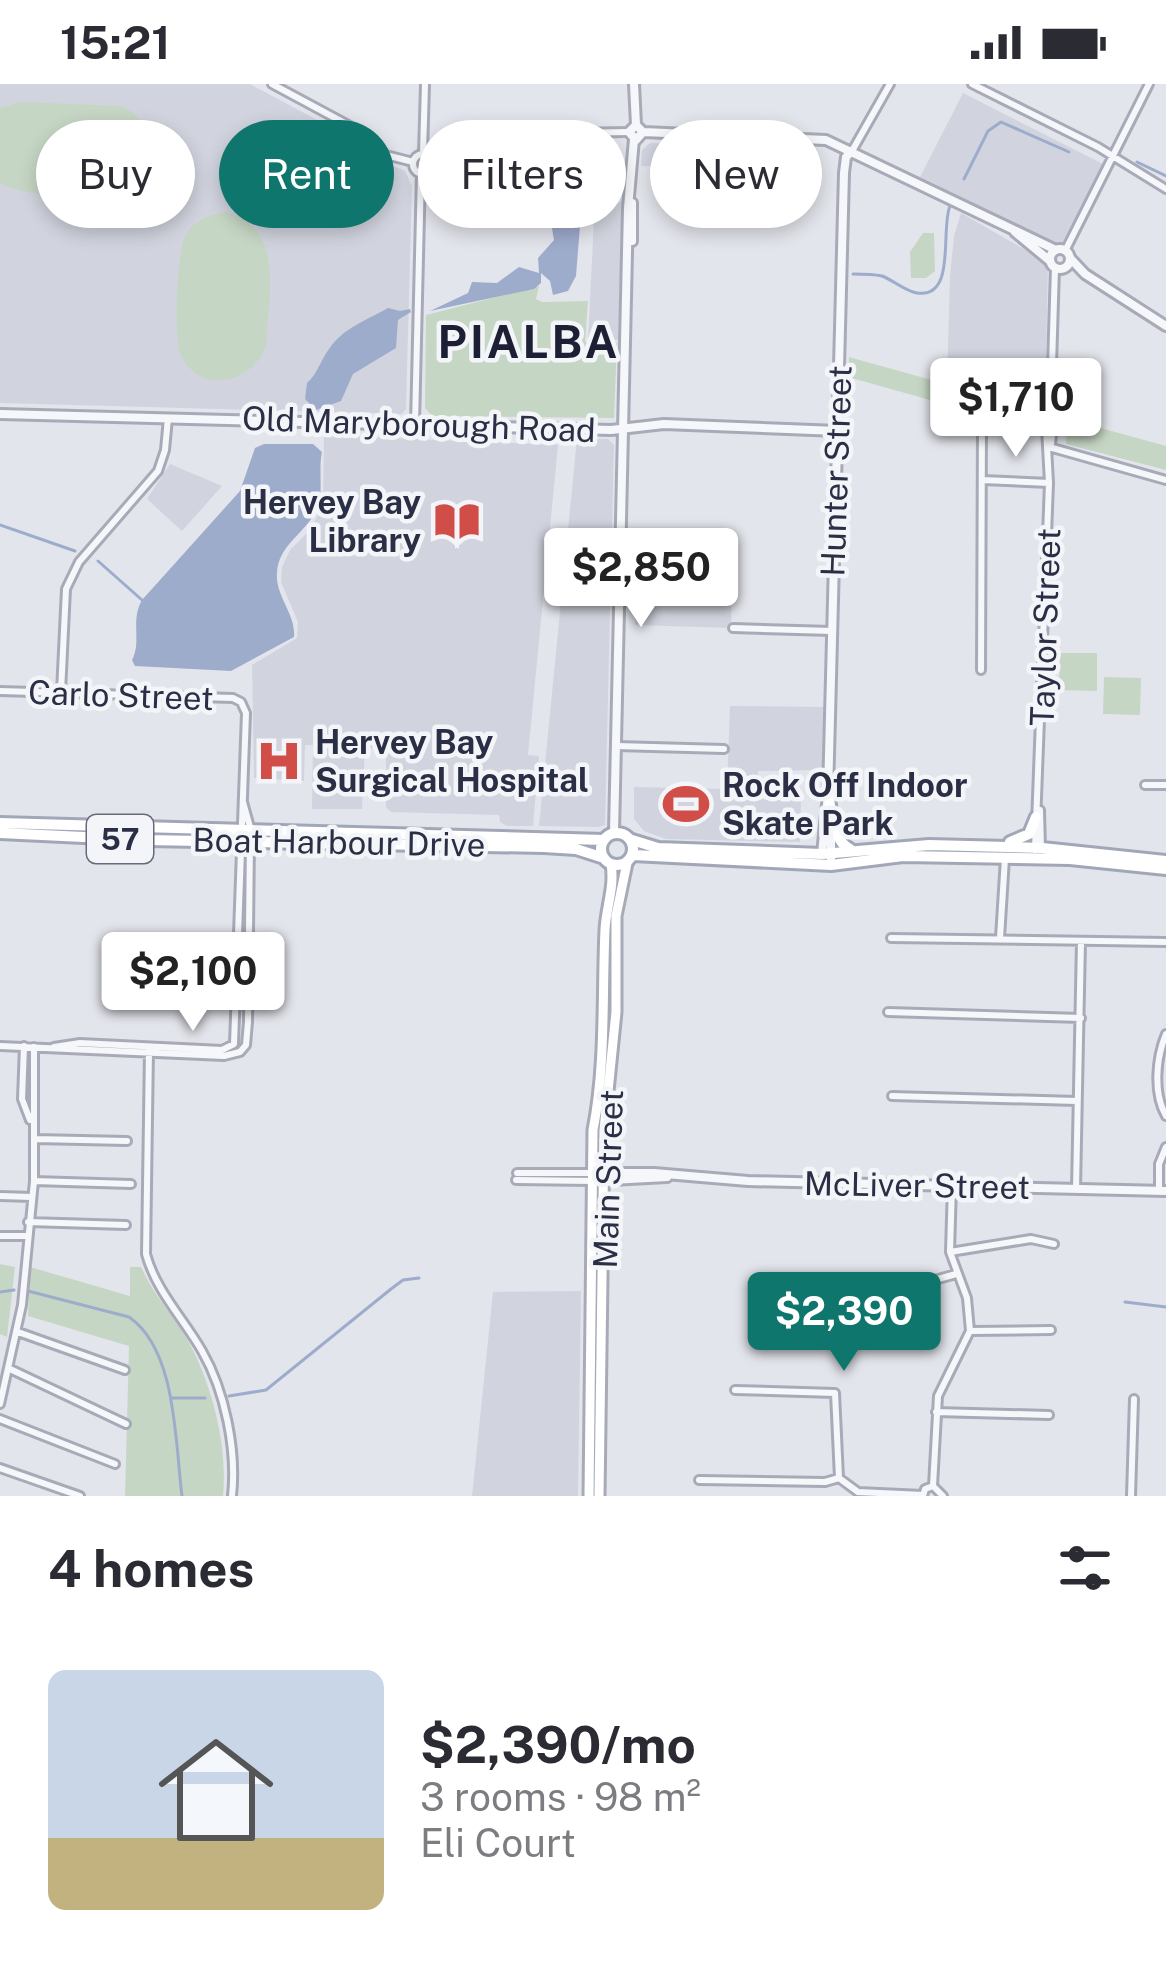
<!DOCTYPE html>
<meta charset="utf-8">
<style>
:root{--surface:#fff;--page:#f2f2f3;--text:#2b2b33;--muted:#7c7c81;--line:#e1e1e2;--accent:#0f766e}
body{margin:0;font-family:"Public Sans",sans-serif;background:var(--page);color:var(--text);height:100vh;display:flex;flex-direction:column;font-size:45px;white-space:nowrap}
*{box-sizing:border-box;margin:0}
p{font-size:39px;color:var(--muted)}
.icon{flex:none;width:66px;height:66px;fill:none;stroke:currentColor;stroke-width:2;stroke-linecap:round;stroke-linejoin:round}
.map{position:relative;height:1412px;overflow:hidden}
.panel{display:flex;flex-direction:column;background:var(--surface);flex:1}
.panel>*{flex:none}
.top-card{position:absolute;left:36px;top:36px;width:1095px;height:108px;display:flex;gap:24px}
.price{position:absolute;translate:-50% -102px;padding:0 27px;border-radius:12px;background:#fff;color:#222;font-size:39px;line-height:78px;filter:drop-shadow(0 3px 6px #0008)}
.price::after{content:'';position:absolute;left:50%;top:72px;width:36px;height:27px;margin-left:-18px;background:inherit;clip-path:polygon(0 0,100% 0,50% 100%)}
.price.current{background:var(--accent);color:#fff}
ul{padding:0;list-style:none}
li{display:flex;align-items:center;gap:36px;height:300px;padding:0 48px}
li+li{border-top:3px solid var(--line)}
li span{display:grid;place-items:center;flex:none;width:336px;height:240px;border-radius:18px;color:#555}
li>.icon{margin-inline-start:auto}
span .icon{width:144px;height:144px;fill:#fffc;stroke-width:1}
li b{font-size:51px}
h2{display:flex;justify-content:space-between;align-items:center;height:144px;padding:0 48px;font-size:51px}
.chip{padding:0 42px;border-radius:54px;background:var(--surface);box-shadow:0 6px 18px #0003;font-size:42px;line-height:108px}
.chip.current{background:var(--accent);color:#fff}
.status{display:flex;justify-content:space-between;align-items:center;height:84px;padding:0 60px;background:var(--surface);direction:ltr}
.status svg{height:33px;fill:currentColor}
.map>svg:first-child{display:block}
.built{fill:#d1d4de}
.green{fill:#c6d6c4}
.water{fill:#9eaccc}
.lines{fill:none;stroke-linecap:round;stroke-linejoin:round}
.stream{stroke:#9eaccc;stroke-width:3}
.minor-casing{stroke:#a8abb7;stroke-width:12}
.tertiary-casing{stroke:#a8abb7;stroke-width:14}
.secondary-casing{stroke:#a8abb7;stroke-width:15}
.primary-casing{stroke:#a2a7b8;stroke-width:16}
.minor{stroke:#f6f7fa;stroke-width:6}
.tertiary{stroke:#f6f7fa;stroke-width:8}
.secondary{stroke:#fff;stroke-width:9}
.primary{stroke:#fff;stroke-width:10}
.labels{text-anchor:middle;dominant-baseline:central;stroke-width:9;stroke-linejoin:round;paint-order:stroke}
.shield{fill:#f3f5f9;stroke:#676a7b;stroke-width:3}
.shield-label{font-size:30px;font-weight:bold;fill:#2b2f45}
.street-label{font-size:33px;fill:#2b2f45;stroke:#f3f5f9}
.poi-label{font-size:33px;font-weight:bold;fill:#2b2f45;stroke:#f3f5f9;text-anchor:start}
.district-label{font-size:45px;font-weight:bold;letter-spacing:3px;fill:#1d2035;stroke:#f3f5f9}
</style>
<div class="status"><b>15:21</b><svg viewBox="0 0 49 12"><path d="M0 12V9h3v3zM5 12V6h3v6zM10 12V3h3v9zM15 12V0h3v12zM26 1h20v11H26zM47 4h2v5h-2z"/></svg></div>
<div class="map">
<svg width="1166" height="1412" viewBox="0 0 1166 1412">
<rect width="100%" height="100%" fill="#e3e5ec"/>
<!-- built -->
<path class="built" d="M 0,0 L 250,0 L 366,62 L 381,77 L 405,87 L 412,102 L 406,325 L 402,330 L 0,319 Z
M 963,9 L 1103,80 L 1060,162 L 920,93 Z
M 650,59 L 686,60 L 686,83 L 641,82 L 642,66 Z
M 622,117 L 618,256 L 588,257 L 594,134 Z
M 961,129 L 1048,179 L 1045,322 L 1014,319 L 947,301 L 950,192 L 954,152 Z
M 324,351 L 558,361 L 528,671 L 539,672 L 533,742 L 507,742 L 500,738 L 499,731 L 391,728 L 386,723 L 386,664 L 358,664 L 365,665 L 362,725 L 312,725 L 313,661 L 305,661 L 304,697 L 254,694 L 252,581 L 297,554 L 298,538 L 281,498 L 282,483 L 290,466 L 310,446 L 323,421 Z
M 577,354 L 608,355 L 614,361 L 605,741 L 598,743 L 539,742 Z
M 170,380 L 222,402 L 182,447 L 147,415 Z
M 636,502 L 732,505 L 731,544 L 635,541 Z
M 730,622 L 827,623 L 825,686 L 758,687 L 757,715 L 801,717 L 800,758 L 666,755 L 644,747 L 634,735 L 634,703 L 727,705 Z
M 581,1207 L 578,1412 L 472,1412 L 493,1208 Z"/>
<!-- green -->
<path class="green" d="M 21,18 L 122,22 C 161,42 158,90 121,109 C 84,109 32,117 0,99 L 0,24 Z
M 226,128 C 286,144 268,213 266,261 C 255,298 200,313 181,271 C 173,255 177,164 186,150 C 195,136 210,130 226,128 Z
M 923,149 L 934,149 L 935,187 L 926,194 L 911,194 L 910,168 Z
M 539,202 L 536,215 L 542,218 L 588,217 L 585,258 L 617,259 L 614,334 L 432,332 L 425,324 L 426,231 Z
M 849,273 L 1014,319 L 1045,322 L 1044,348 L 848,293 Z
M 1068,335 L 1166,362 L 1166,386 L 1066,360 Z
M 1060,569 L 1097,569 L 1097,607 L 1059,606 Z
M 1104,593 L 1141,594 L 1140,631 L 1103,630 Z
M 0,1180 L 15,1183 L 7,1253 L 0,1250 Z
M 30,1183 L 130,1212 L 130,1183 L 141,1183 C 153,1210 172,1230 187,1255 C 212,1299 228,1362 223,1412 L 125,1412 L 129,1262 L 28,1232 Z"/>
<!-- water -->
<path class="water" d="M 566,124 L 581,129 L 576,192 L 568,207 L 553,211 L 550,197 L 541,189 L 541,199 L 534,205 L 430,227 L 468,209 L 472,198 L 497,199 L 519,183 L 539,189 L 538,174 L 554,156 L 550,133 Z
M 388,224 L 400,227 L 410,225 L 411,228 L 398,236 L 396,264 L 353,290 L 341,317 L 316,326 L 305,315 L 307,299 C 318,289 320,277 329,265 C 343,244 367,236 388,224 Z
M 264,360 L 313,360 L 322,368 C 318,386 324,409 317,425 C 306,449 278,461 277,489 C 275,512 296,530 294,553 L 231,587 L 135,582 L 132,576 C 142,557 130,537 142,516 L 240,407 L 255,364 Z"/>
<g class="lines">
<!-- stream -->
<path class="stream" d="M 1137,78 L 1166,92
M 964,95 L 988,47 L 1001,38 L 1069,68
M 853,190 C 862,190 873,190 882,192 C 893,196 905,207 917,209 C 957,215 940,145 950,122
M 0,441 L 75,467
M 98,477 L 142,516
M 28,1207 L 129,1233 C 177,1266 175,1359 182,1412
M 0,1208 L 14,1206
M 1125,1218 L 1166,1223
M 229,1312 L 266,1306 L 391,1205 L 403,1196 L 419,1194
M 171,1314 L 205,1314"/>
<!-- minor casing -->
<g class="minor-casing">
<path id="minor" d="M 272,0 L 365,50 L 386,71 L 413,78
M 972,0 L 1098,63 L 1166,105
M 852,67 L 890,0
M 423,70 L 425,0
M413 80a10 10 0 1 1 20 0a10 10 0 1 1-20 0Z
M 432,81 L 541,91 C 558,81 554,60 569,49 L 629,48
M 1065,167 L 1149,0
M 415,340 L 421,89
M 1051,360 L 1054,333 L 1051,314
M 1049,363 L 1166,396
M 982,396 L 1049,399
M 733,544 L 832,547
M 981,586 L 982,338
M 0,607 L 233,614 L 241,618 L 246,629 L 234,960 L 222,966 L 80,959 L 54,963
M 61,608 L 66,505 L 79,478 L 158,387 L 165,366 L 168,334
M 616,662 L 724,665
M 1145,701 L 1166,701
M 243,718 L 250,743
M 1040,726 L 1041,766
M 1035,766 L 1049,399 L 1046,344 L 1051,314 L 1055,184
M 891,854 L 1166,858
M 1000,854 L 1005,774
M 888,928 L 1081,934
M 1166,950 C 1156,974 1153,1009 1166,1032
M 0,962 L 224,972 L 240,968 L 246,961 L 248,938 L 250,756
M 24,962 L 22,1015 L 30,1036
M 149,966 L 146,1170 C 156,1207 183,1234 202,1267 C 225,1307 237,1366 232,1412
M 892,1012 L 1077,1017
M 35,1055 L 127,1057
M 517,1089 L 591,1089
M 516,1096 L 592,1097
M 34,1097 L 131,1100
M 1076,1105 L 1081,857
M 1159,1107 L 1159,1080 L 1166,1063
M 0,1112 L 32,1113
M 28,1138 L 126,1141
M 0,1152 L 26,1152
M 950,1168 L 1031,1155 L 1054,1160
M 768,1202 L 815,1207 L 874,1195 L 917,1201 L 956,1190
M 970,1247 L 1051,1246
M 18,1248 L 125,1286
M 10,1285 L 126,1340
M 735,1306 L 835,1309 L 839,1394
M 0,1320 L 22,1221 L 34,1097 L 34,963
M 936,1328 L 1049,1331
M 0,1335 L 115,1380
M 0,1384 L 80,1412
M 699,1396 L 825,1398 L 839,1394 L 858,1408 L 923,1411
M 933,1402 L 938,1312 L 970,1247 L 967,1214 L 950,1168 L 952,1101
M 923,1412 L 925,1405 L 933,1402 L 943,1412
M 1131,1412 L 1134,1315"/>
</g>
<!-- tertiary casing -->
<g class="tertiary-casing">
<path id="tertiary" d="M 634,0 L 636,41
M 643,48 L 636,56 L 629,48 L 636,41 L 643,48 L 826,56 L 1056,166
M 1015,148 L 1050,177
M 632,157 L 632,119
M1050 175a10 10 0 1 1 20 0a10 10 0 1 1-20 0Z
M 1070,174 L 1085,190 L 1166,242
M 0,330 L 611,346 L 664,340 L 838,347
M 614,748 L 628,124 L 634,55
M 822,770 L 828,710 L 844,89 L 846,73 L 852,67
M 831,781 L 831,741
M 598,1089 L 654,1089 L 748,1097 L 1166,1107
M 592,1097 L 667,1093"/>
</g>
<!-- secondary casing -->
<g class="secondary-casing">
<path id="secondary" d="M 589,1412 L 593,1046 C 606,980 602,913 605,846 C 606,823 615,803 611,780
M 599,1412 L 604,1047 L 616,928 L 616,832 L 627,779"/>
</g>
<!-- primary casing -->
<g class="primary-casing">
<path id="primary" d="M 828,710 C 832,728 832,756 850,765
M 0,739 L 604,756
M601 765a16 16 0 1 1 32 0a16 16 0 1 1-32 0Z
M 0,749 L 146,756 L 544,763 L 576,765 L 604,774
M 632,756 L 658,764 L 822,770 L 929,761 L 1042,764 L 1166,777
M 1010,758 L 1029,750 L 1036,733
M 633,771 L 831,781 L 903,772 L 1070,775 L 1166,785"/>
</g>
<!-- minor -->
<use href="#minor" class="minor"/>
<!-- tertiary -->
<use href="#tertiary" class="tertiary"/>
<!-- secondary -->
<use href="#secondary" class="secondary"/>
<!-- primary -->
<use href="#primary" class="primary"/>
</g>
<!-- icons -->
<defs>
<g id="library-bare" transform="scale(3.6)"><path d="M-6-4Q-3-5.5-.7-3.5V5Q-3 3-6 4ZM6-4Q3-5.5 .7-3.5V5Q3 3 6 4Z" fill="#d14d48" stroke="#f3f5f9" stroke-width="2.5" paint-order="stroke"/></g>
<g id="hospital-bare" transform="scale(3.6)"><path d="M-5-5h3v3.5h4V-5h3V5h-3V1.5h-4V5h-3Z" fill="#d14d48" stroke="#f3f5f9" stroke-width="2.5" paint-order="stroke"/></g>
<g id="stadium-bare" transform="scale(3.6)"><path d="M0-5a6.5 5 0 1 0 0 10a6.5 5 0 1 0 0-10ZM-3.5-1.8h7v3.6h-7Z" fill="#d14d48" stroke="#f3f5f9" stroke-width="2.5" paint-order="stroke"/></g>
</defs>
<g fill-rule="evenodd">
<use href="#library-bare" x="457" y="437"/>
<use href="#hospital-bare" x="279" y="677"/>
<use href="#stadium-bare" x="686" y="720"/>
</g>
<g class="labels">
<!-- shield labels -->
<rect class="shield" x="87" y="731" width="66" height="48" rx="9"/>
<g class="shield-label">
<text x="120" y="755">57</text>
</g>
<!-- street labels -->
<g class="street-label">
<text transform="translate(419 340) rotate(2)">Old Maryborough Road</text>
<text transform="translate(836 387) rotate(-88)">Hunter Street</text>
<text transform="translate(1045 543) rotate(-88)">Taylor Street</text>
<text transform="translate(121 611) rotate(2)">Carlo Street</text>
<text transform="translate(339 758) rotate(1)">Boat Harbour Drive</text>
<text transform="translate(608 1095) rotate(-88)">Main Street</text>
<text transform="translate(917 1101) rotate(1)">McLiver Street</text>
</g>
<!-- poi labels -->
<g class="poi-label">
<text x="421" y="418" text-anchor="end">Hervey Bay<tspan x="421" dy="38">Library</tspan></text>
<text x="315" y="658">Hervey Bay<tspan x="315" dy="38">Surgical Hospital</tspan></text>
<text x="722" y="701">Rock Off Indoor<tspan x="722" dy="38">Skate Park</tspan></text>
</g>
<!-- district labels -->
<g class="district-label">
<text x="529" y="257">PIALBA</text>
</g>
</g>
</svg>
<b class="price" style="left:1016px;top:376px">$1,710</b>
<b class="price" style="left:641px;top:546px">$2,850</b>
<b class="price" style="left:193px;top:950px">$2,100</b>
<b class="price current" style="left:844px;top:1290px">$2,390</b>
<div class="top-card">
<a class="chip">Buy</a>
<a class="chip current">Rent</a>
<a class="chip">Filters</a>
<a class="chip">New</a>
</div>
</div>
<section class="panel">
<h2>4 homes<svg class="icon" aria-label="filters" viewBox="0 0 24 24"><path d="M4 7h16M4 17h16"/><circle cx="9" cy="7" r="2"/><circle cx="15" cy="17" r="2"/></svg></h2>
<ul>
<li><span style="background:linear-gradient(#c9d6e8 70%,#c2b280 0)"><svg class="icon" aria-label="home" viewBox="0 0 24 24"><path d="M3 11l9-7 9 7M6 9v11h12V9"/></svg></span><div><b>$2,390/mo</b><p>3 rooms · 98 m²</p><p>Eli Court</p></div></li>
</ul>
</section>
